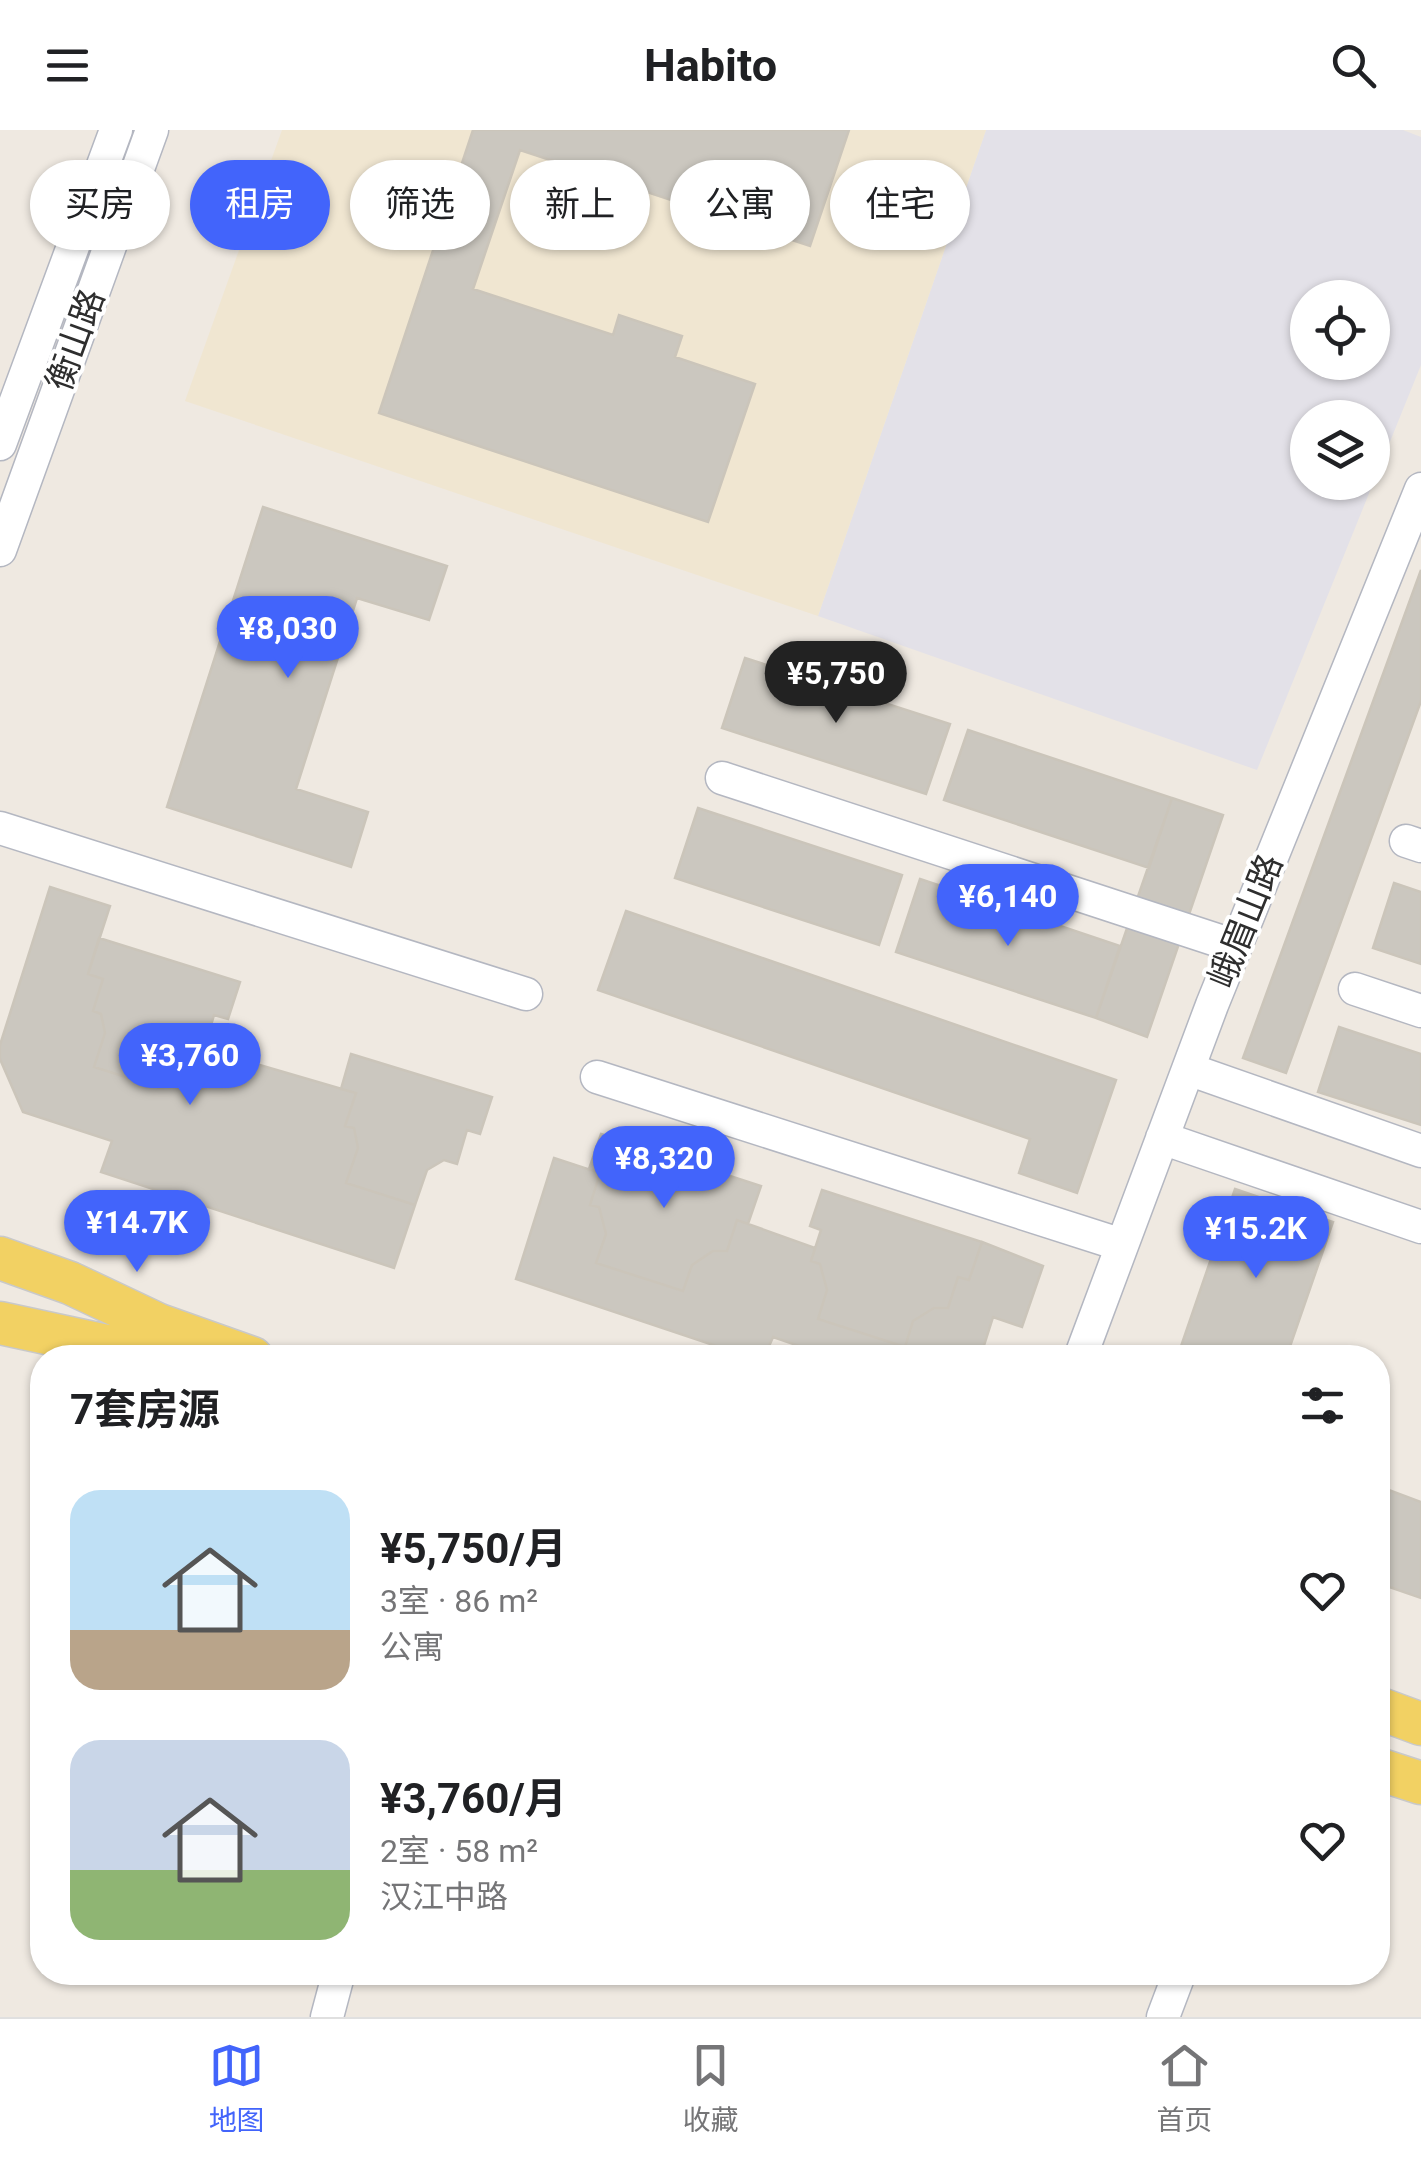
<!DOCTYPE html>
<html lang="zh">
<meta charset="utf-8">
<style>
:root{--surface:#fff;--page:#f6f6f6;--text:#202124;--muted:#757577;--line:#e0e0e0;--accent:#4264fb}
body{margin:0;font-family:Roboto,"Noto Sans SC",sans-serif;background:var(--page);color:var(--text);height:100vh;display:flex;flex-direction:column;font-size:38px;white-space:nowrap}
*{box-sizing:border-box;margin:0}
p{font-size:32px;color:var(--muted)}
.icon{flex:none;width:55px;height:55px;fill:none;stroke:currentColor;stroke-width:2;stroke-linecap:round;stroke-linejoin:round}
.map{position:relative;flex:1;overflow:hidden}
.panel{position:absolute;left:30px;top:1215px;width:1360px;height:640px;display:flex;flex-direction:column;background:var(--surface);border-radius:40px;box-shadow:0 2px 8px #0004}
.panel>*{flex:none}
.hud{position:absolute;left:30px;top:30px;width:1362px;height:90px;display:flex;gap:20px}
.tools{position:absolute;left:1290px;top:150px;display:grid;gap:20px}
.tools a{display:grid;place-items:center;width:100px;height:100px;border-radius:50%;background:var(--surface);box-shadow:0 2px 8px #0004;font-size:50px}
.price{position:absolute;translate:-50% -85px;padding:0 22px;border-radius:35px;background:var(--accent);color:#fff;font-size:32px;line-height:65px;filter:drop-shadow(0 2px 5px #0008)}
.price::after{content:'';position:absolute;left:50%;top:60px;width:30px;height:22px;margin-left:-15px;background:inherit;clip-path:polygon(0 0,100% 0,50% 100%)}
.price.active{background:#222;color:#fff}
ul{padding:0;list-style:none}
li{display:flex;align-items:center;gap:30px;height:250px;padding:0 40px}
li span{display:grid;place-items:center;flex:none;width:280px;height:200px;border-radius:30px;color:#555}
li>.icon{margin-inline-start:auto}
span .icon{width:120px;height:120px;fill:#fffc;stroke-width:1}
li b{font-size:42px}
h2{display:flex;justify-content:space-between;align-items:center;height:120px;padding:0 40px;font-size:42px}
.tag{padding:0 35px;border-radius:45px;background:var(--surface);box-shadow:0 2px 8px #0004;font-size:35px;line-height:90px}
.tag.active{background:var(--accent);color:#fff}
header{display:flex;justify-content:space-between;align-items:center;height:130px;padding:0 40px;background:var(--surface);font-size:45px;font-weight:700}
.dock{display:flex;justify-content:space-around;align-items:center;height:140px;border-top:2px solid var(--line);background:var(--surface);font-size:28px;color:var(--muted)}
.dock a{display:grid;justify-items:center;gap:5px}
.dock .active{color:var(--accent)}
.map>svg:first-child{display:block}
.industrial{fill:#e3e1e8;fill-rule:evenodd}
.education{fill:#f0e6d1}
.building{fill:#cbc7bf;stroke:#cbc5ba;stroke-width:2.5}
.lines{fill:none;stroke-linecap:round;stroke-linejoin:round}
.minor-casing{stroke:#b4b7c1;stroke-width:35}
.major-casing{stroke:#c9c9c9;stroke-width:45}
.minor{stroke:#fff;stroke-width:32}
.major{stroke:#f2d163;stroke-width:42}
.labels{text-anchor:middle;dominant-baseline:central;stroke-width:8;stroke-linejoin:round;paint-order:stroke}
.street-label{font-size:35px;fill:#2e2e2e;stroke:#fff}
</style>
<header><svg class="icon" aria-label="menu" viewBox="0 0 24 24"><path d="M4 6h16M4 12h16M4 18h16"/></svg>Habito<svg class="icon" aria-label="search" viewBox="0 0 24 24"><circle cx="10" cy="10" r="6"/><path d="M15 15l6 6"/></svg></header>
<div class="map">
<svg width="1421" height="1887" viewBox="0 0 1421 1887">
<rect width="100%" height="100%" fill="#efe9e1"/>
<!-- industrial -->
<path class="industrial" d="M 986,0 L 1403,0 L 1421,7 L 1421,235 L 1257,640 L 818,486 ZM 1308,168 L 1372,168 L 1372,232 L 1308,232 ZM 1308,288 L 1372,288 L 1372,352 L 1308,352 Z"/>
<!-- education -->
<path class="education" d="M 282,0 L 986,0 L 818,486 L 185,271 Z"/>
<!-- building -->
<path class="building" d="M 473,0 L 849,0 L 810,116 L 520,20 L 473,159 L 613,205 L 619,185 L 682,206 L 675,227 L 755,254 L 708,392 L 379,283 Z
M 263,377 L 447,436 L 429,490 L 357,468 L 296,659 L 368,682 L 351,737 L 167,677 Z
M 1421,440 L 1421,571 L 1286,943 L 1243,928 Z
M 745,528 L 950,594 L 926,664 L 722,598 Z
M 968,600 L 1172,668 L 1149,738 L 944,670 Z
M 1172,668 L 1223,685 L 1147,907 L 1096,888 Z
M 698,678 L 902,745 L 879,815 L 675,748 Z
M 920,749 L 1120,816 L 1096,888 L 896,822 Z
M 1394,753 L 1421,762 L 1421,834 L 1373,818 Z
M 50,757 L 110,776 L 88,844 L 103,849 L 93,881 L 101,884 L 105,903 L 94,937 L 163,959 L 174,925 L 191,915 L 356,963 L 345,996 L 354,998 L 358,1018 L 346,1053 L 415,1075 L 394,1138 L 101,1042 L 112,1011 L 23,982 L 0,929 L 0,915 Z
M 626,781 L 1116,950 L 1077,1063 L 1019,1043 L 1030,1009 L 598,860 Z
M 99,808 L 240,852 L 228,889 L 214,885 L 204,919 L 191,915 L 174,925 L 163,959 L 94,937 L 105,903 L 101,884 L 93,881 L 103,849 L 88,844 Z
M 1339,897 L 1421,924 L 1421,995 L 1318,962 Z
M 351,924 L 492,967 L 480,1004 L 467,1000 L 457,1034 L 444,1030 L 427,1040 L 415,1075 L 346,1053 L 358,1018 L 354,998 L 345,996 L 356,963 L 341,959 Z
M 601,1004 L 761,1056 L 748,1094 L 737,1090 L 727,1121 L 713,1121 L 692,1135 L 683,1161 L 596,1133 L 606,1104 L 599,1077 L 590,1075 L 600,1043 L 589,1039 Z
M 554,1028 L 600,1043 L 590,1075 L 599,1077 L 606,1104 L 596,1133 L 683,1161 L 692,1135 L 713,1121 L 727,1121 L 737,1090 L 815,1118 L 811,1131 L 820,1134 L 827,1160 L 818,1189 L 905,1217 L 913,1191 L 934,1178 L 948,1178 L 958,1147 L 969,1150 L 982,1112 L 1043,1136 L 1022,1197 L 993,1187 L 980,1228 L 834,1228 L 773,1207 L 764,1228 L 752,1228 L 516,1149 Z
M 1235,1059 L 1333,1092 L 1286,1228 L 1177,1228 Z
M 822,1060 L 982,1112 L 969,1150 L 958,1147 L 948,1178 L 934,1178 L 913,1191 L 905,1217 L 818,1189 L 827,1160 L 820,1134 L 811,1131 L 821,1100 L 810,1096 Z
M 1378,1356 L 1421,1372 L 1421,1468 L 1378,1453 Z"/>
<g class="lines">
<!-- minor casing -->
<g class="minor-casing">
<path id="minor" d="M 0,314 L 116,0
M 0,420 L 152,0
M 722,648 L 1235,816
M 0,698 L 526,864
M 1406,711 L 1421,716
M 1355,859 L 1421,881
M 1188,939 L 1421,1021
M 597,947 L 1122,1115
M 1162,1008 L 1421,1097
M 1080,1228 L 1212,875 L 1421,359
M 327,1887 L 339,1842
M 1163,1887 L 1180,1842"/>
</g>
<!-- major casing -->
<g class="major-casing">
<path id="major" d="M 0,1128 L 70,1153 L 159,1195 L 252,1228
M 0,1193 L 107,1216 L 142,1228
M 1378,1578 L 1421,1594
M 1378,1639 L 1421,1653"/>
</g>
<!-- minor -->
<use href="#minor" class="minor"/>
<!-- major -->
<use href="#major" class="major"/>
</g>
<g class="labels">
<!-- street labels -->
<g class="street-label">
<text transform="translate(76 210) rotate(-70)">衡山路</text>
<text transform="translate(1246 791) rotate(-68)">峨眉山路</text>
</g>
</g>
</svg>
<div class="tools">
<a><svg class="icon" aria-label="locate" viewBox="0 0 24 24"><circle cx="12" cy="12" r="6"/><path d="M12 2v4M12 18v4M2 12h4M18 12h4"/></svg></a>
<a><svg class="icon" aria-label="layers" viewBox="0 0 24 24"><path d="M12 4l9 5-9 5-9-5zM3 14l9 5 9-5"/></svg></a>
</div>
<b class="price" style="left:288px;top:551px">¥8,030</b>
<b class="price active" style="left:836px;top:596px">¥5,750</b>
<b class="price" style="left:1008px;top:819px">¥6,140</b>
<b class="price" style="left:190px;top:978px">¥3,760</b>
<b class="price" style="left:664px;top:1081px">¥8,320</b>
<b class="price" style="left:137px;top:1145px">¥14.7K</b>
<b class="price" style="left:1256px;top:1151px">¥15.2K</b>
<div class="hud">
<a class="tag">买房</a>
<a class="tag active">租房</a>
<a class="tag">筛选</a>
<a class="tag">新上</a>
<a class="tag">公寓</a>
<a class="tag">住宅</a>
</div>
<section class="panel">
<h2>7套房源<svg class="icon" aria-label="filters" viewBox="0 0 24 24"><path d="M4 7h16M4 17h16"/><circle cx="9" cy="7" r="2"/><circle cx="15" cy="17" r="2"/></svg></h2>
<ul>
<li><span style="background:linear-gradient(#bfe0f5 70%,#b9a48a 0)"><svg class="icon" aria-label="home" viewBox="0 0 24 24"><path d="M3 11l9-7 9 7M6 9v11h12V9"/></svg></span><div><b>¥5,750/月</b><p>3室 · 86 m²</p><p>公寓</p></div><svg class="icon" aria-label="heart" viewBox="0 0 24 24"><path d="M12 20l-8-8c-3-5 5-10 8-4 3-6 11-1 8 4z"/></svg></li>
<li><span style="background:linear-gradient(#c9d6e8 65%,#8fb573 0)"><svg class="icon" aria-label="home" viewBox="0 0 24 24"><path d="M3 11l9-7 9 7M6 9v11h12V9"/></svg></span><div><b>¥3,760/月</b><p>2室 · 58 m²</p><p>汉江中路</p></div><svg class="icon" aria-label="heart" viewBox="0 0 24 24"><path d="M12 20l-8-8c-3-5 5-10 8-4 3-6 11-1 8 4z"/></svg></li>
</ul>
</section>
</div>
<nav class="dock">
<a class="active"><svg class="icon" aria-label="map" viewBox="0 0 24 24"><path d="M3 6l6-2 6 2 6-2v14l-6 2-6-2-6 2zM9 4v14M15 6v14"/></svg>地图</a>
<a><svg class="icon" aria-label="saved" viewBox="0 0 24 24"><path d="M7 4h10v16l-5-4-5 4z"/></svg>收藏</a>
<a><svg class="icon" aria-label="home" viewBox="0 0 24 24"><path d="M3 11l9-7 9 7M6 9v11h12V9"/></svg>首页</a>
</nav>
